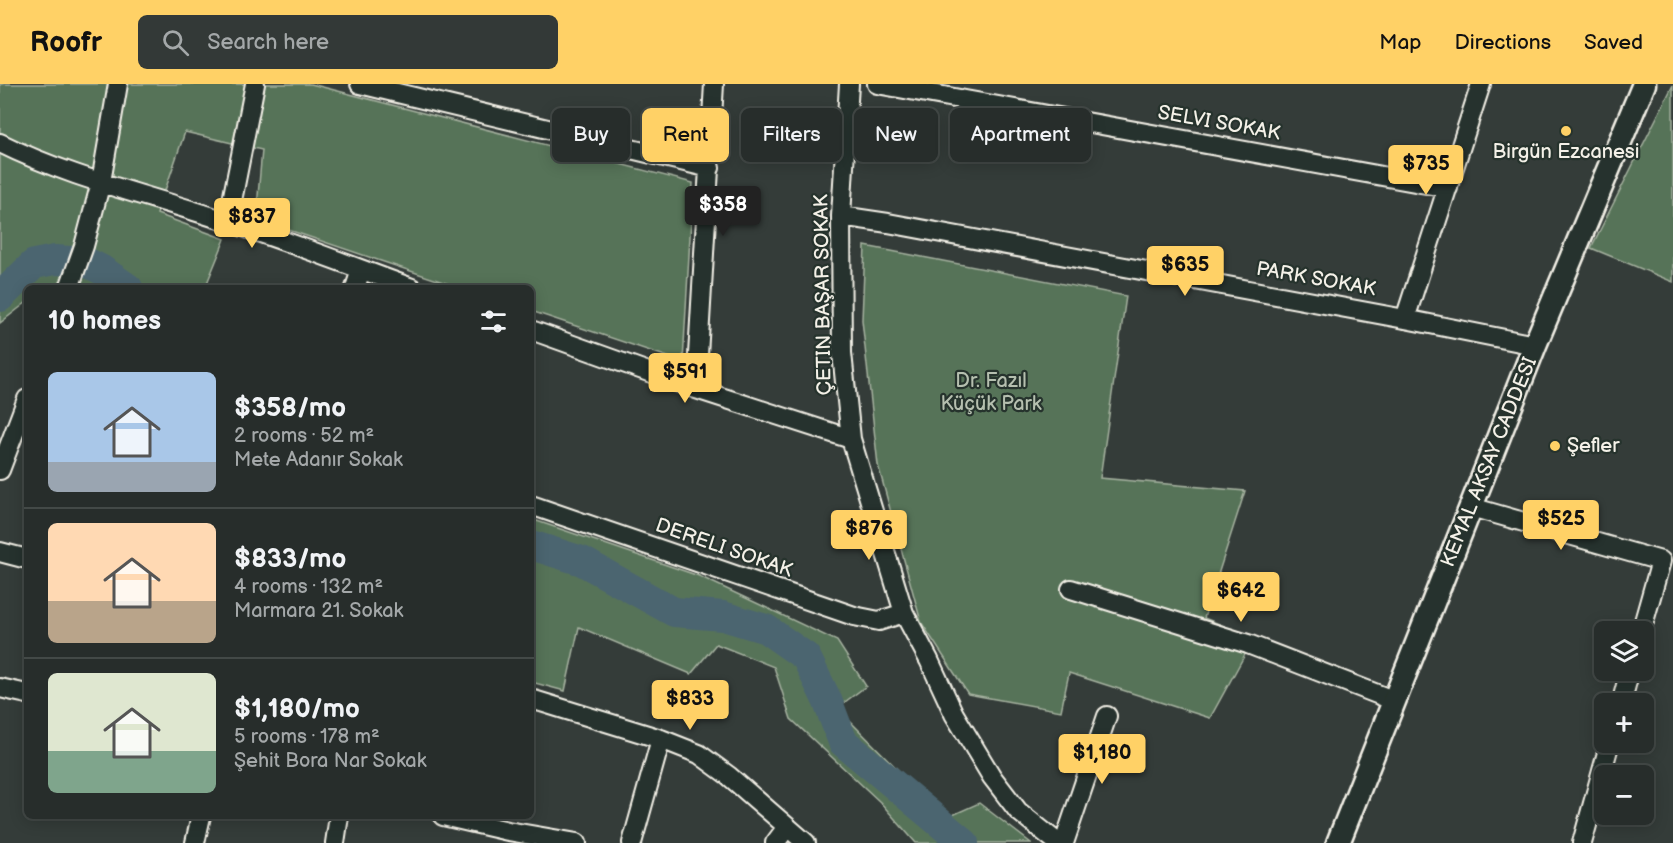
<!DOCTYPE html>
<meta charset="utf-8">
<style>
:root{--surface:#272d2b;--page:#333937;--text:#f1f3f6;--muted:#a4a8a9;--line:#434947;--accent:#ffd166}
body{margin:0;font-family:"Balsamiq Sans",sans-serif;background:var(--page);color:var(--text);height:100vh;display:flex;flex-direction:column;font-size:22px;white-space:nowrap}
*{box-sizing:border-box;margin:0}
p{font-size:20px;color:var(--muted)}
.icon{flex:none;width:33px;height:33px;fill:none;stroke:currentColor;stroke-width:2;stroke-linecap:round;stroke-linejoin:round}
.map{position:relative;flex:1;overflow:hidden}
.sheet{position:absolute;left:24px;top:201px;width:510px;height:534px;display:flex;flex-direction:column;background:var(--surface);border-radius:9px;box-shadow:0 3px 15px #0003,0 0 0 2px var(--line)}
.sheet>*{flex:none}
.top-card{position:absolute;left:552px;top:24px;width:570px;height:54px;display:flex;gap:12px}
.tools{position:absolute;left:1594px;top:537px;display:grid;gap:12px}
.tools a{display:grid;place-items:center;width:60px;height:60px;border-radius:9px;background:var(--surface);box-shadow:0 3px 15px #0003,0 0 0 2px var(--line);font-size:30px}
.price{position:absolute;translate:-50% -51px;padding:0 14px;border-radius:6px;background:var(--accent);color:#111;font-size:20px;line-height:39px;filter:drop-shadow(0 2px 3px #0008)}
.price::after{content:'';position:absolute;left:50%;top:36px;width:18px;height:14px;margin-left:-9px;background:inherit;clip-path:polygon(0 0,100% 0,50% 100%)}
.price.on{background:#222;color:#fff}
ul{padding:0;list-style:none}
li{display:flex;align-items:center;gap:18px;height:150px;padding:0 24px}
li+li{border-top:2px solid var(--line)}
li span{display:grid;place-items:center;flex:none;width:168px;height:120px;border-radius:9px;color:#555}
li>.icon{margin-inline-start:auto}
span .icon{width:72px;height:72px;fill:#fffc;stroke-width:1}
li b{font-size:26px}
h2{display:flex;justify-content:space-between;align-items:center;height:72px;padding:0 24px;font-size:26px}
.tag{padding:0 21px;border-radius:9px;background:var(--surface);box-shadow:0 3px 15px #0003,0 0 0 2px var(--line);font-size:21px;line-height:54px}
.tag.on{background:var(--accent);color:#111}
header{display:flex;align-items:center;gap:36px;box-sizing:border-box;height:84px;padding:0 30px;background:var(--accent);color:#111}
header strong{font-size:28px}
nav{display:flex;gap:33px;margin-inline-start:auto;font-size:21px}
.search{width:420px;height:54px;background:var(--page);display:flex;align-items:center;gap:15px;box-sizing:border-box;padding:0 21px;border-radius:9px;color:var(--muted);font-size:22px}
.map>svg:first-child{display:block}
.green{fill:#577359;stroke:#a6b2a0;stroke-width:1.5}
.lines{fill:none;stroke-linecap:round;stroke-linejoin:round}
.river{stroke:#4b6570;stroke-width:30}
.minor-casing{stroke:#f4f1e8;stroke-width:22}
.major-casing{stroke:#f4f1e8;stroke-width:27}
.minor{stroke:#26332d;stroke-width:18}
.major{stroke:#26332d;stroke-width:22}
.poi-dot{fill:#ffd166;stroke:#26332d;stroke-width:2}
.labels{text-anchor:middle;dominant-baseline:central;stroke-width:4.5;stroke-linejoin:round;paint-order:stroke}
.street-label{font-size:20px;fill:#f4f1e8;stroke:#26332d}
.poi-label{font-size:20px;fill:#f4f1e8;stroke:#26332d}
.park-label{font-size:20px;fill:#b5bfaf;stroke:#26332d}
</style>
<header>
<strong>Roofr</strong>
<div class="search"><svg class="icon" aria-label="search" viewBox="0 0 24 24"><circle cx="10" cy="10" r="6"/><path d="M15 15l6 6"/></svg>Search here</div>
<nav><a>Map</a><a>Directions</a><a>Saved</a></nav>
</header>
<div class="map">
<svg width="1673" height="759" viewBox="0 0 1673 759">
<rect width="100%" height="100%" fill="#343c39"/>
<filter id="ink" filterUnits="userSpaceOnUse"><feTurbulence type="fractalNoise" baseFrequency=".0167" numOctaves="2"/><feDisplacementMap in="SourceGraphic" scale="12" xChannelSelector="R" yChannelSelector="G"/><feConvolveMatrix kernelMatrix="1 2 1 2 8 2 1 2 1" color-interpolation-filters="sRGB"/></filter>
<g filter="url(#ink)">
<!-- green -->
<path class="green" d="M 0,0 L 311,0 L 693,99 L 683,278 L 531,227 L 531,204 L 461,204 L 256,135 L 262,66 L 185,48 L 157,130 L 225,155 L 205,204 L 27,204 L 27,218 L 0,239 Z
M 1673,1 L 1673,198 L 1591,164 Z
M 865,162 L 1126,212 L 1100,394 L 1245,407 L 1204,534 L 1254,554 L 1210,634 L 1069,589 L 1061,627 L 968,610 L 921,538 L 878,381 L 862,236 Z
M 531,435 L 699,492 L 837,557 L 866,602 L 837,624 L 946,734 L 979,719 L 1031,759 L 916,759 L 880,718 L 791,635 L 774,583 L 716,560 L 691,590 L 579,543 L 565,607 L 531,598 Z"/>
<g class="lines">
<!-- river -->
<path class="river" d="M 0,213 L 34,180 L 55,176 L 86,178 L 102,186 L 128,204
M 531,461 L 582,477 L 674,528 L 723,532 L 766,545 L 806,573 L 827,616 L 843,658 L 964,759"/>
<!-- minor casing -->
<g class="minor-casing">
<path id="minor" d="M 360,0 L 710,84
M 849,0 L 841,132 L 842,269 L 851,355 L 904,529 L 929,576 L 954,630 L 992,693 L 1018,727 L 1058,759
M 877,0 L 1448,104
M 0,59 C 72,95 152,112 228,138 C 290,158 351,182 412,204
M 841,132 L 888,139 L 1405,235 L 1535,261
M 228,137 L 255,0
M 69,204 L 84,162 L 101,98 L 118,0
M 355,204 L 361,186
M 1405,235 L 1481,0
M 531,246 L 696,305 L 851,355
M 696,305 L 714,0
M 0,386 L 27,315
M 531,421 L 854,532 L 879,537 L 904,529
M 1471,423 L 1661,477 L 1641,548
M 0,468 L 27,475
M 1071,505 L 1248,560 L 1395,617
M 0,604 L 27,610
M 531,615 L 661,655 L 699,670 L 729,692 L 806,759
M 1621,620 L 1630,586
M 443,732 L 508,747 L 577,759
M 195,759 L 201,732
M 335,759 L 339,732
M 632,759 L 661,655
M 775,759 L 787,743
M 1064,759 L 1107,632
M 1582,759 L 1610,658"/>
</g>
<!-- major casing -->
<g class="major-casing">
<path id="major" d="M 1338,759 L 1535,261 L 1644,0"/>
</g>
<!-- minor -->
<use href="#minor" class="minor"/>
<!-- major -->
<use href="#major" class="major"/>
</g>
</g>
<!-- markers -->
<g class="poi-dot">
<circle cx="1566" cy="47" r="6"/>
<circle cx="1555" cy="362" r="6"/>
</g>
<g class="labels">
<!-- street labels -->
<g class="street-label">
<text transform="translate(1219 39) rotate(10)">SELVI SOKAK</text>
<text transform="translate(1316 195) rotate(10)">PARK SOKAK</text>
<text transform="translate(823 211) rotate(-91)">ÇETIN BAŞAR SOKAK</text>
<text transform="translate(1489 378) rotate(-68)">KEMAL AKSAY CADDESI</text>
<text transform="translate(724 464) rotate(19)">DERELI SOKAK</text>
</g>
<!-- poi labels -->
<g class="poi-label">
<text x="1566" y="68">Birgün Ezcanesi</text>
<text x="1567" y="362" text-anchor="start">Şefler</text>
</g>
<!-- park labels -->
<g class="park-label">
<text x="991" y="297">Dr. Fazıl<tspan x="991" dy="23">Küçük Park</tspan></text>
</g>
</g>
</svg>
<div class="tools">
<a><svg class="icon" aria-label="layers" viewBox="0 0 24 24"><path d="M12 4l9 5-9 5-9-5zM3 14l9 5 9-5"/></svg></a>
<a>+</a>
<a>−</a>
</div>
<b class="price" style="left:1426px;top:112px">$735</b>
<b class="price on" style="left:723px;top:153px">$358</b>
<b class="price" style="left:252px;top:165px">$837</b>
<b class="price" style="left:1185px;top:213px">$635</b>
<b class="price" style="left:685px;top:320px">$591</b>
<b class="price" style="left:1561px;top:467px">$525</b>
<b class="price" style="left:869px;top:477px">$876</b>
<b class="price" style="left:1241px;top:539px">$642</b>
<b class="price" style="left:690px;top:647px">$833</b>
<b class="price" style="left:1102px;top:701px">$1,180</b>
<div class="top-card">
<a class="tag">Buy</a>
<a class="tag on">Rent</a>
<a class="tag">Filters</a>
<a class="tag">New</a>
<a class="tag">Apartment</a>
</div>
<section class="sheet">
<h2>10 homes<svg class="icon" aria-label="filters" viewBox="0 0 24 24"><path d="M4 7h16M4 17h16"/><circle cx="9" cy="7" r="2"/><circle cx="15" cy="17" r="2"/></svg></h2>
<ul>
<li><span style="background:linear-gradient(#a9c7e8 75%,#9aa5b1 0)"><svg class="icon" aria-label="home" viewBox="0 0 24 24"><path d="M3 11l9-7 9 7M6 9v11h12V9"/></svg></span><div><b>$358/mo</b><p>2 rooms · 52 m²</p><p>Mete Adanır Sokak</p></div></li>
<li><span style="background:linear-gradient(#ffd9b3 65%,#b9a48a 0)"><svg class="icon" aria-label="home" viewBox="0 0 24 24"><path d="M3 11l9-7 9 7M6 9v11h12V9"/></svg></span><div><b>$833/mo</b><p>4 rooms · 132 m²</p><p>Marmara 21. Sokak</p></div></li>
<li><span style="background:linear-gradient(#dfe7d0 65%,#7fa58c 0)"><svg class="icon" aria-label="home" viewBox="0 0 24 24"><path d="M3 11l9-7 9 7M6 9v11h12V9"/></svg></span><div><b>$1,180/mo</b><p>5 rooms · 178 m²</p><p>Şehit Bora Nar Sokak</p></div></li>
</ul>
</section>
</div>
